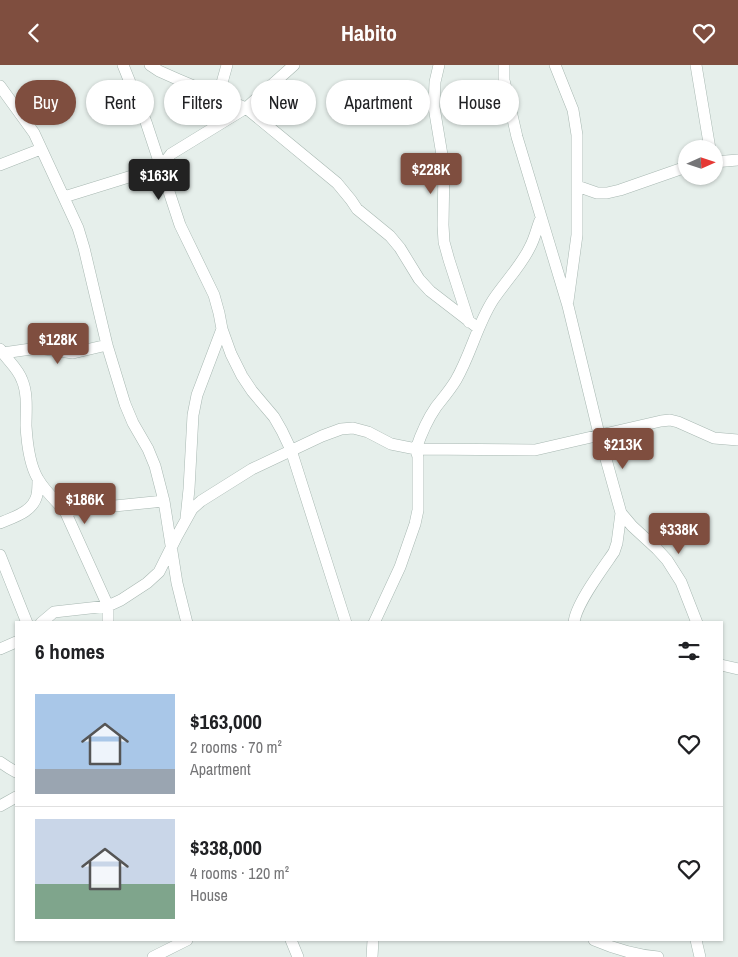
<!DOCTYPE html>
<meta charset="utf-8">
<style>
:root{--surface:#fff;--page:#f6f6f6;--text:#202124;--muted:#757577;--line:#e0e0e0;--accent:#7f4e3f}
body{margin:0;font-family:"Archivo Narrow",sans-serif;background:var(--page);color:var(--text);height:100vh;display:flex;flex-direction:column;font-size:19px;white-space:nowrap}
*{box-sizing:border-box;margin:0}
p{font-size:16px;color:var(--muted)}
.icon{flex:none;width:28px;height:28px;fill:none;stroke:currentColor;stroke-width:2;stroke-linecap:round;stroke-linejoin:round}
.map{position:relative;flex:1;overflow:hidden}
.sheet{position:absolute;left:15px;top:556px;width:708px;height:320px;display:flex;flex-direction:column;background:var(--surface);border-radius:0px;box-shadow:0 1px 4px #0004}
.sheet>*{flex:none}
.guide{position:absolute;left:15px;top:15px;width:709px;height:45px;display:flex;gap:10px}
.needle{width:32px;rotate:87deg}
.controls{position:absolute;left:678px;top:75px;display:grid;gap:10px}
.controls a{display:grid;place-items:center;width:45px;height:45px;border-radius:50%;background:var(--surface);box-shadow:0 1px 4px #0004;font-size:25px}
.price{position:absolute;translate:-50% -42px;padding:0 11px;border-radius:5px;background:var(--accent);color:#fff;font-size:16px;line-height:32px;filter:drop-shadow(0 1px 2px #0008)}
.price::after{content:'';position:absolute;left:50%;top:30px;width:15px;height:11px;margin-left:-8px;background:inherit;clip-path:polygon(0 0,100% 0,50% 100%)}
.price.current{background:#222;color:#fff}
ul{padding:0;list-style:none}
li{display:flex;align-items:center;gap:15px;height:125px;padding:0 20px}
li+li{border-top:1px solid var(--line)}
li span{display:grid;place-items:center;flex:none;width:140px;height:100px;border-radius:0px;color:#555}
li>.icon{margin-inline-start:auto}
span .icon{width:60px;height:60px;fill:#fffc;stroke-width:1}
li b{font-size:21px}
h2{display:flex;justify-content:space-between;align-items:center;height:60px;padding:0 20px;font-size:21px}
.pill{padding:0 18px;border-radius:22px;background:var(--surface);box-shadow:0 1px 4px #0004;font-size:18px;line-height:45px}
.pill.current{background:var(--accent);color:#fff}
header{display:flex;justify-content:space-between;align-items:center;height:65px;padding:0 20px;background:var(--accent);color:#fff;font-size:22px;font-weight:700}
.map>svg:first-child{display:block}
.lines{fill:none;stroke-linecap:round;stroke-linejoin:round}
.minor-casing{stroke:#a8b8b2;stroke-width:12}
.minor{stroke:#fff;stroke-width:11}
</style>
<header><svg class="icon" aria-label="back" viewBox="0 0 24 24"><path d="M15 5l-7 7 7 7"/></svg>Habito<svg class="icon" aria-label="heart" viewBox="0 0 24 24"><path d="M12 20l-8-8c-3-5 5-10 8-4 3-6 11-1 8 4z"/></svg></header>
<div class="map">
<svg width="738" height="892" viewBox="0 0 738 892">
<rect width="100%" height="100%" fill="#e6efeb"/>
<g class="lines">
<!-- minor casing -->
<g class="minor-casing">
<path id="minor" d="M 123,0 L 146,57 L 180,160 L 214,230 L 219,248 L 222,264 L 231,289 L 242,311 L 252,326 L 274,352 L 282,366 L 291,385 L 346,558
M 150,0 L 159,6 L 177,14 L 246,43 L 337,118 L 351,135 L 357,144 L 390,171 L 400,183 L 419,214 L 430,226 L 478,263
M 439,0 L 435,17 L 434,42 L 444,102 L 443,160 L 444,177 L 449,195 L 469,257
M 504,0 L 504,15 L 517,72 L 568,241 L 599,369 L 621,448 L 632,461 L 657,484 L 667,495 L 681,517 L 697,558
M 555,0 L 573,45 L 577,70 L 577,170 L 568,236
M 696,0 L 710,84
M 0,21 L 34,68 L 78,163 L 84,183 L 107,280 L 125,339 L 133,358 L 148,384 L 155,401 L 164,436 L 177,518 L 187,558
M 218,32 L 227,0
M 714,97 L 738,95
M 0,100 L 41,84
M 577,121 L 597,128 L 607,128 L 620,125 L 686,102
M 64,132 L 161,102 L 171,89 L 246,43 L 294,0
M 541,153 C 537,162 535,173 530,182 C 521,201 505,217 493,235 C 477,260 471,289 456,315 C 450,325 443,333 436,342 C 427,355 421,369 416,384 L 535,385 L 661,356 L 670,355 L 678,357 L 714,373 L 738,375
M 0,284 C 7,295 18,303 22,315 C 28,329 26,346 26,361 C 27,378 29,399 38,414 C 44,425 56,436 65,446
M 3,288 L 38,283 L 73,288 L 107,280
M 186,453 L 189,424 L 193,350 L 197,330 L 222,264
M 0,458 C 14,452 33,447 37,430 C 38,425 38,420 38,414
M 0,490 L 27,558
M 41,558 L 54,547 L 108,541 L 121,535 L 147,518 L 159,507 L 177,471 L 192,444 L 201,436 L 252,404 L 322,371 L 341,364 L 353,363 L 368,367 L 391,379 L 416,384 L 418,392 L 418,445 L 415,459 L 400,502 L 374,558
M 108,558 L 108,541 L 65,446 L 164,436
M 574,558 C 575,540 603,503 614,487 L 617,478 L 621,448
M 0,584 L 16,577
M 721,600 L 738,604
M 0,697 L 9,703 L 16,707
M 0,741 L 16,732
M 291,875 L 298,892
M 594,875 C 615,884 636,890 658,892
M 696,875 L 700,892
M 153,892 L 187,875
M 372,892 L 373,875"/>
</g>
<!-- minor -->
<use href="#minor" class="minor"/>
</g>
</svg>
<div class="controls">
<a><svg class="needle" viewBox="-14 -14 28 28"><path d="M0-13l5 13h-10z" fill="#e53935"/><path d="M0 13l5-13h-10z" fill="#757577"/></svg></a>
</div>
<b class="price" style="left:431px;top:130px">$228K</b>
<b class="price current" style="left:159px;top:136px">$163K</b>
<b class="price" style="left:58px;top:300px">$128K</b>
<b class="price" style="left:623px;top:405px">$213K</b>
<b class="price" style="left:85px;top:460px">$186K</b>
<b class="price" style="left:679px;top:490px">$338K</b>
<div class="guide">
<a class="pill current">Buy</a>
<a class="pill">Rent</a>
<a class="pill">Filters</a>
<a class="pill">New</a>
<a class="pill">Apartment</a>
<a class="pill">House</a>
</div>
<section class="sheet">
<h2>6 homes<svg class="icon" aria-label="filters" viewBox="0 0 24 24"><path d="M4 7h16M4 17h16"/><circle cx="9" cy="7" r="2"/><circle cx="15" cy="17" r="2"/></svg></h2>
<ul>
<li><span style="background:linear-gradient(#a9c7e8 75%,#9aa5b1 0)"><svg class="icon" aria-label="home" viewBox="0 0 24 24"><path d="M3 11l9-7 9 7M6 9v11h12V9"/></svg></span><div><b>$163,000</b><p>2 rooms · 70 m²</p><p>Apartment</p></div><svg class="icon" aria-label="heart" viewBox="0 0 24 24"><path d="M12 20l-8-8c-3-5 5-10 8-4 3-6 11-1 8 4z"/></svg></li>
<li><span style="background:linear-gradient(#c9d6e8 65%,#7fa58c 0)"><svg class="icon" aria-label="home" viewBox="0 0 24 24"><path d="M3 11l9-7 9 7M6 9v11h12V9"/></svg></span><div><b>$338,000</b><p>4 rooms · 120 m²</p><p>House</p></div><svg class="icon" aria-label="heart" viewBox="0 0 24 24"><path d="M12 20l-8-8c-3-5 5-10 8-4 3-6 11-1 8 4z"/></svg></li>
</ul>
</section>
</div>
